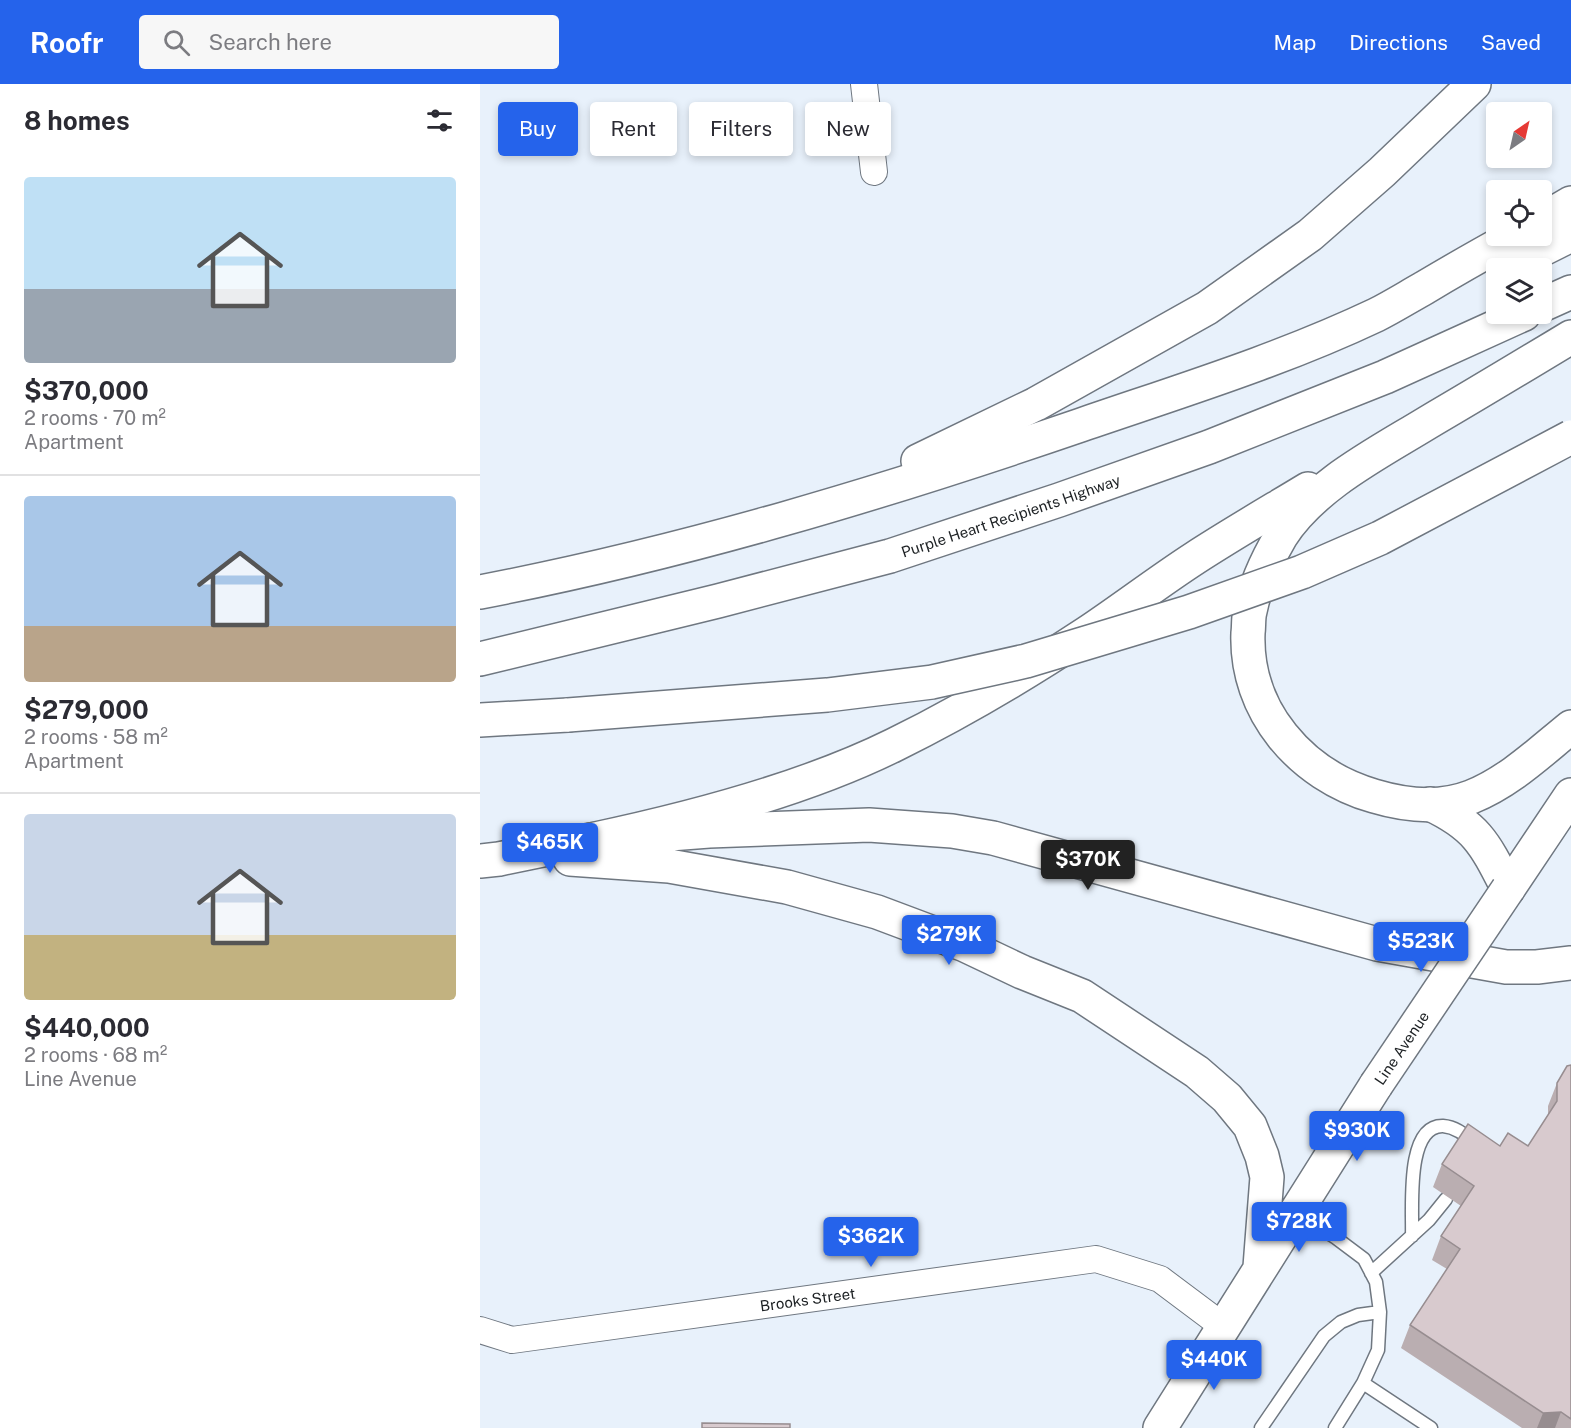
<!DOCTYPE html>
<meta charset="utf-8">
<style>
:root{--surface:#fff;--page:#f7f7f7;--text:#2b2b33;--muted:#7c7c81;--line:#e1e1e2;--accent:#2563eb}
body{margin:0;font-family:"Public Sans",sans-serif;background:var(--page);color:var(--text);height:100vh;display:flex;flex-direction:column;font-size:22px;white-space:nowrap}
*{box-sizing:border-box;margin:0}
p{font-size:20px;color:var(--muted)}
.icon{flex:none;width:33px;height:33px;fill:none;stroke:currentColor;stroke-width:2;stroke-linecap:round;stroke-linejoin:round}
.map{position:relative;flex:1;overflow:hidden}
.panel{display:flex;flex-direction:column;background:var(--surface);width:480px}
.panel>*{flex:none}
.banner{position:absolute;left:18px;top:18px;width:570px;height:54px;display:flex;gap:12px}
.needle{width:39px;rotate:34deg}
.controls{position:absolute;left:1006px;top:18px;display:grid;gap:12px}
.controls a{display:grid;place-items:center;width:66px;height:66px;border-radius:6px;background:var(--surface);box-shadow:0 3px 9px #0003;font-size:30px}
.price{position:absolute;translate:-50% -51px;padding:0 14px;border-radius:6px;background:var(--accent);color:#fff;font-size:20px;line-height:39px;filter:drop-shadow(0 2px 3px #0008)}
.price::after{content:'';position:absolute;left:50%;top:36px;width:18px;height:14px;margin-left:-9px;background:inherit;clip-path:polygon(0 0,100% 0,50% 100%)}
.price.current{background:#222;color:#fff}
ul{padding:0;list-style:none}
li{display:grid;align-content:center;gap:12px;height:318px;padding:0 24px}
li+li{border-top:2px solid var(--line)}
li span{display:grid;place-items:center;height:186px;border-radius:6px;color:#555}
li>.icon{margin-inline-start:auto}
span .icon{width:108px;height:108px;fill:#fffc;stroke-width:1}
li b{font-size:26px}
h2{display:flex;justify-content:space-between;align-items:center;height:72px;padding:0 24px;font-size:26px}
.tag{padding:0 21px;border-radius:6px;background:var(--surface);box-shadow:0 3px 9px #0003;font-size:21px;line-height:54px}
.tag.current{background:var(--accent);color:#fff}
header{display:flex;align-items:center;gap:36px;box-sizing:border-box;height:84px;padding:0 30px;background:var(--accent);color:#fff}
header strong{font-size:28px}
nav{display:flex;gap:33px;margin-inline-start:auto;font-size:21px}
.search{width:420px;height:54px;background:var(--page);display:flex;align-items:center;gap:15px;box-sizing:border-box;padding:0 21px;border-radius:6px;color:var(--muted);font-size:22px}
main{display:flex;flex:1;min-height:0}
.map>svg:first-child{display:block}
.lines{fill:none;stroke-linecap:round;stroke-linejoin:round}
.lane-casing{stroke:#6f7780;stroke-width:15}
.street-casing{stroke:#6f7780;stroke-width:28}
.secondary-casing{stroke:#6f7780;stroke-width:36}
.highway-casing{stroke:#6f7780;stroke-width:36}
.lane{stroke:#fff;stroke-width:12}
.street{stroke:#fff;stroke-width:26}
.secondary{stroke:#fff;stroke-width:33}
.highway{stroke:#fff;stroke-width:33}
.secondary-bridge-casing{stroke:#6f7780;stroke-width:36;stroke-linecap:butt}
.highway-bridge-casing{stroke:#6f7780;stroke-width:36;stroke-linecap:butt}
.secondary-bridge{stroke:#fff;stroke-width:33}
.highway-bridge{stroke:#fff;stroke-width:33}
.wall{fill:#baaeb1}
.shaded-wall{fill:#978d90}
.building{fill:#d8cace;stroke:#978d90;stroke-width:1.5}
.labels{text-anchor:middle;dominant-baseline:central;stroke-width:4.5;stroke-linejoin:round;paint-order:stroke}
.street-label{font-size:15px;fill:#1c2023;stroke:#fdfdfd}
</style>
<header>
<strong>Roofr</strong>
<div class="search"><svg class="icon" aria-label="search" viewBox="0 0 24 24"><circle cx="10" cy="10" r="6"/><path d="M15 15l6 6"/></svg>Search here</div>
<nav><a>Map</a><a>Directions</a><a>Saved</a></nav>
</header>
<main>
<section class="panel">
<h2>8 homes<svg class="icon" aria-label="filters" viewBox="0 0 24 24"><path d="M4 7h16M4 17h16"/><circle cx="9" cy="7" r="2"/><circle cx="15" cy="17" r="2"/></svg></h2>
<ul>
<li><span style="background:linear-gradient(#bfe0f5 60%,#9aa5b1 0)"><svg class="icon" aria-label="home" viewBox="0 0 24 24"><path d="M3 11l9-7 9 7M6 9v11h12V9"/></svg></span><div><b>$370,000</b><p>2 rooms · 70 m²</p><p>Apartment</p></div></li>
<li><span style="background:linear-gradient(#a9c7e8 70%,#b9a48a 0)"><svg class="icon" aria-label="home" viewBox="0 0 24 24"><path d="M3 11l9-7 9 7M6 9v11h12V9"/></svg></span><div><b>$279,000</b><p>2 rooms · 58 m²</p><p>Apartment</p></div></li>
<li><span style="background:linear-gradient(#c9d6e8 65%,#c2b280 0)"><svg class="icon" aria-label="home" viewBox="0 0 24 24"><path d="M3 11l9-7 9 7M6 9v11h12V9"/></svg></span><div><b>$440,000</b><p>2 rooms · 68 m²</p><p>Line Avenue</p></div></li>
</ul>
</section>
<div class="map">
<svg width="1091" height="1344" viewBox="0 0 1091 1344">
<rect width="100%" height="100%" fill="#e8f1fb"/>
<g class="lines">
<!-- lane casing -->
<g class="lane-casing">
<path id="lane" d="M 816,1129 L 856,1154 L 884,1175 L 896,1198 L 900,1228 L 898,1266 L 883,1299 L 855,1344
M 932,1152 C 933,1125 925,1041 963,1042 C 976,1043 986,1051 994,1060
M 891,1189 L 949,1136 L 966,1115
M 883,1299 L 951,1344
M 781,1344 L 844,1252 L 861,1238 L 878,1231 L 900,1228"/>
</g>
<!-- street casing -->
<g class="street-casing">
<g id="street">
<path d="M 384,0 L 394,88"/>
<path id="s1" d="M 0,1246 L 32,1256 L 616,1175 L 680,1195 L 744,1243"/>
</g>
</g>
<!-- secondary casing -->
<g class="secondary-casing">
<path id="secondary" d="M 90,775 L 189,782 L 307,803 L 397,828 L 485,861 L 542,888 L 602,912 L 717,988 L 747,1014 L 770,1042 L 782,1072 L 787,1093 L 780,1183
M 0,777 L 19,775 L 111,756 L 229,747 L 389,741 L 472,747 L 513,754 L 897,860 L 1026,883 L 1057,883 L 1091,879
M 1028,805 L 1091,711
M 680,1344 L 896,1001"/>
</g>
<!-- highway casing -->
<g class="highway-casing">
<g id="highway">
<path d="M 1062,136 L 1091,119"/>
<path d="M 1025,184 L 1091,151"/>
<path d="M 1062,221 L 1091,208"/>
<path d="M 1091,253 C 1043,282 995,311 947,339 C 898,369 833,402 801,452 C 788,474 775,502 770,527 C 768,534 769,542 768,549 C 765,627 821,691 894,712 C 924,721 960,725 991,713 C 1029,698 1060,668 1091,643"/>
<path d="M 438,377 L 556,320 L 727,224 L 830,151 L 902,88 L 994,0"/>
<path d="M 0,508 C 204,469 405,408 601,341 C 700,307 801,276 896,231 C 912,223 928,213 944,204 C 974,186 1004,169 1035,152"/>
<path id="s2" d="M 0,575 L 238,517 L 410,472 L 579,416 L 729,363 L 905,293 L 1044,230"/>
<path d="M 0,636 L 88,631"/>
<path d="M 950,720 C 997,742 1005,760 1028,805"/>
<path d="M 111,756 C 210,735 323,706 414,661 C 481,628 545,590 607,549 C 643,525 678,498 715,474 C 752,450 790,428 828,405"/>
</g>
</g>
<!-- lane -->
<use href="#lane" class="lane"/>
<!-- street -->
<use href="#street" class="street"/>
<!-- secondary -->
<use href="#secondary" class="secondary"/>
<!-- highway -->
<use href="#highway" class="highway"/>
<!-- secondary-bridge casing -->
<g class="secondary-bridge-casing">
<g id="secondary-bridge">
<path id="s3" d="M 896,1001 L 1028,805"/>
</g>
</g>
<!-- highway-bridge casing -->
<g class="highway-bridge-casing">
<path id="highway-bridge" d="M 88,631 L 347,611 L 452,598 L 546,577 L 709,528 L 822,488 L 900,454 L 1091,353"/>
</g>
<!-- secondary-bridge -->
<use href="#secondary-bridge" class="secondary-bridge"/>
<!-- highway-bridge -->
<use href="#highway-bridge" class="highway-bridge"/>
</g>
<!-- wall -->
<path class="wall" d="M 1091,981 L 1091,1344 L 1042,1344 L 921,1264 L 930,1241 L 967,1185 L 952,1176 L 961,1152 L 981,1122 L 953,1103 L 962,1080 L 1020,1062 L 1048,1062 L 1068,1031 L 1068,1022 L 1077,999 Z"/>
<!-- shaded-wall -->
<path class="shaded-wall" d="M 1081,1328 L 1075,1344 L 1057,1344 L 1063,1329 Z"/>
<!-- building -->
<path class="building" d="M 1091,981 L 1091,1335 L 1081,1328 L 1063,1329 L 930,1241 L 980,1165 L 961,1152 L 994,1102 L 962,1080 L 988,1040 L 1020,1062 L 1028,1049 L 1048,1062 L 1077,1017 L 1077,999 L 1087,982 Z
M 222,1339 L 310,1340 L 310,1344 L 222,1344 Z"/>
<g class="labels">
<!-- street labels -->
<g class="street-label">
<text stroke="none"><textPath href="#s2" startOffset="550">Purple Heart Recipients Highway</textPath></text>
<text stroke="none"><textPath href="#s3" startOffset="45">Line Avenue</textPath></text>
<text stroke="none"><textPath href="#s1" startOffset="332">Brooks Street</textPath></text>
</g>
</g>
</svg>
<div class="controls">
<a><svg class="needle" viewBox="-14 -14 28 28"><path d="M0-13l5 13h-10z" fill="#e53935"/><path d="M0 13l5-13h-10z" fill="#7c7c81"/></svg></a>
<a><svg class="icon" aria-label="locate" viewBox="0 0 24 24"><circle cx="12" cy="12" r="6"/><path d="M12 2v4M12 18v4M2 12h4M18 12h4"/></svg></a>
<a><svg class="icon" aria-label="layers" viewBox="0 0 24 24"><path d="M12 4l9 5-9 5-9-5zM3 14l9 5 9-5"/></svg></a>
</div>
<b class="price" style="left:70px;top:790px">$465K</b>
<b class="price current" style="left:608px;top:807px">$370K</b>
<b class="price" style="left:469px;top:882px">$279K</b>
<b class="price" style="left:941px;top:889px">$523K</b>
<b class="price" style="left:877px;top:1078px">$930K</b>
<b class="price" style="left:819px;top:1169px">$728K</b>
<b class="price" style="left:391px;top:1184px">$362K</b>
<b class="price" style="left:734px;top:1307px">$440K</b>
<div class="banner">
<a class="tag current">Buy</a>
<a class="tag">Rent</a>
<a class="tag">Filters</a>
<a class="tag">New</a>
</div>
</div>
</main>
